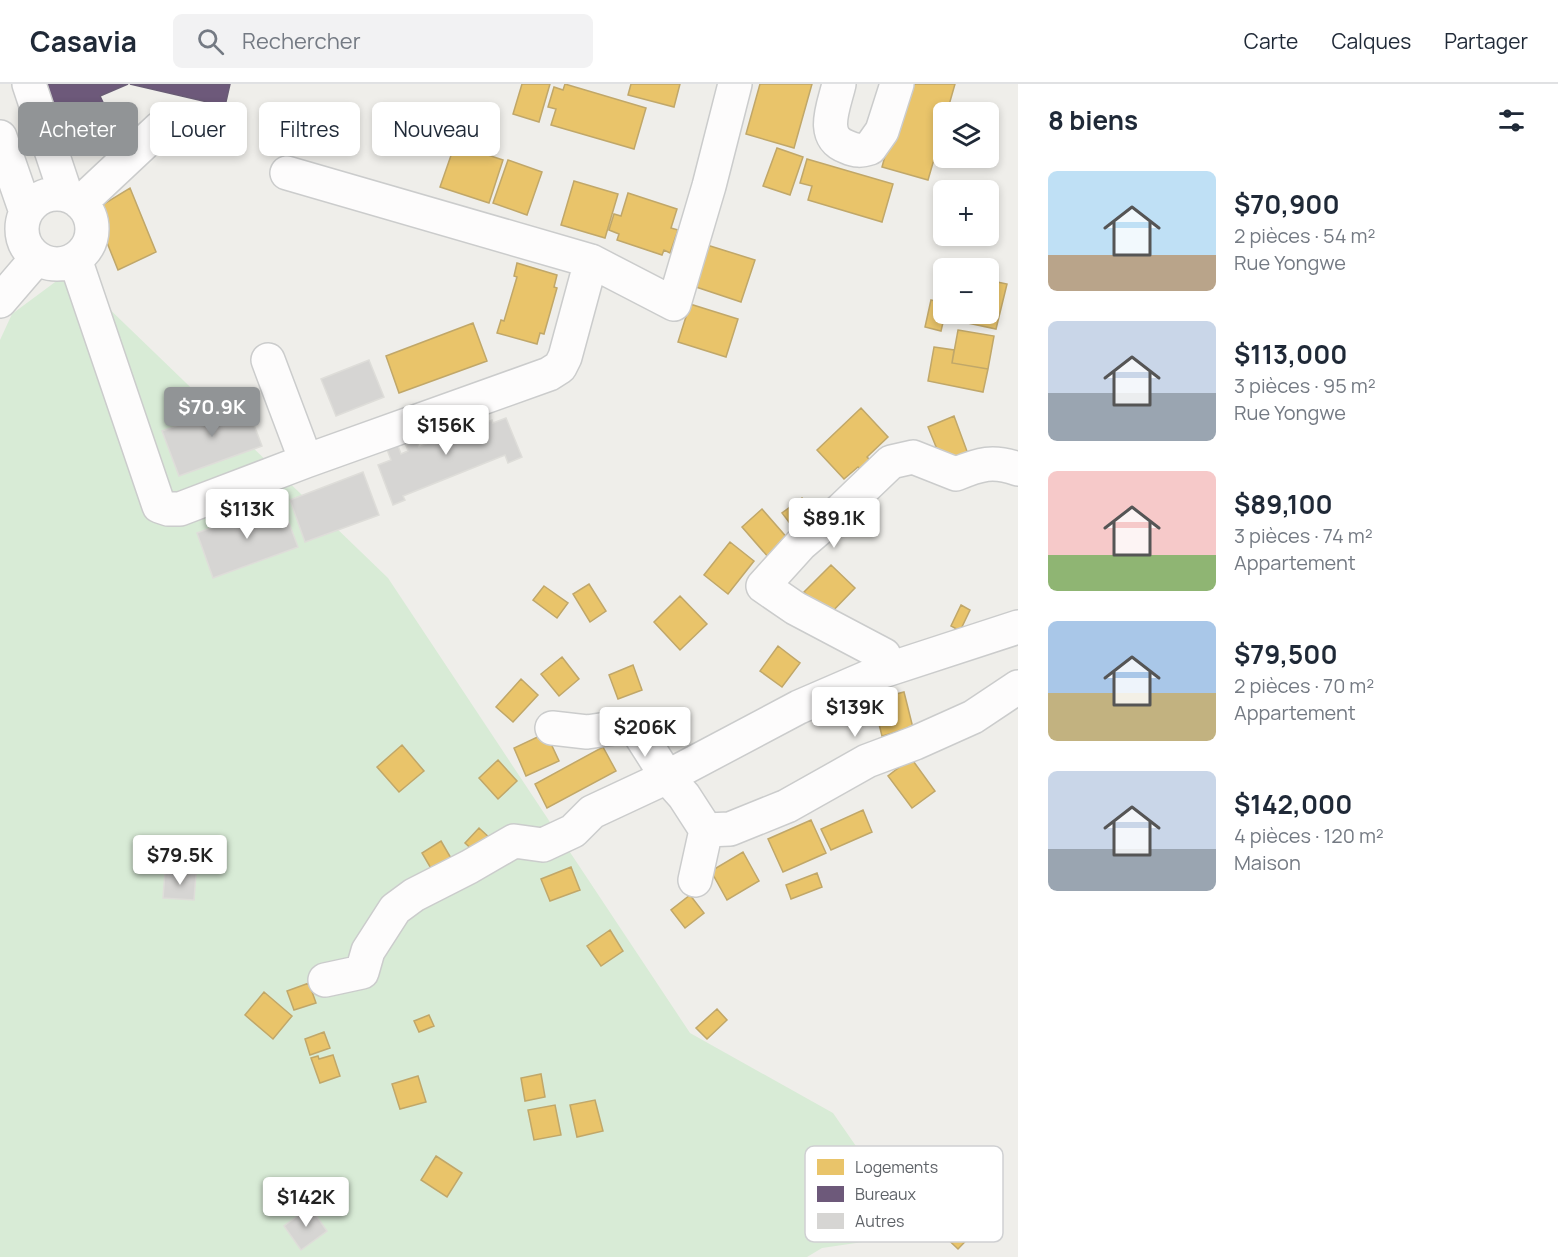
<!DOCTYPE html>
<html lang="fr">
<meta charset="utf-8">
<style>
:root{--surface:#fff;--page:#f2f2f3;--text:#1f2937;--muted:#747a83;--line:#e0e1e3;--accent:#919496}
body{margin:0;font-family:Manrope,sans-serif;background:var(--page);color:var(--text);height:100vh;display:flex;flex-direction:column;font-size:22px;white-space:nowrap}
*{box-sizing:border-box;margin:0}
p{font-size:20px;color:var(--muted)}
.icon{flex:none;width:33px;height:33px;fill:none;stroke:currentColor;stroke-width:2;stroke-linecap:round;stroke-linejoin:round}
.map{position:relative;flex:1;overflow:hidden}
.sheet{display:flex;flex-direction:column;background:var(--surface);width:540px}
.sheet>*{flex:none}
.hud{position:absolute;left:18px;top:18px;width:570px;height:54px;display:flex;gap:12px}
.tools{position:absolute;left:933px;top:18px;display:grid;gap:12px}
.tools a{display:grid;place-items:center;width:66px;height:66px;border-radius:9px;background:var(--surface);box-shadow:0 3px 9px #0003;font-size:30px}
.price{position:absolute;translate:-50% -51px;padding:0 14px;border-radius:6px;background:#fff;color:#222;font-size:20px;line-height:39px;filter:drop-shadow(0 2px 3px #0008)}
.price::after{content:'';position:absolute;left:50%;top:36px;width:18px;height:14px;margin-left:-9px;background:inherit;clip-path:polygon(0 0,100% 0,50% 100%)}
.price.active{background:var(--accent);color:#fff}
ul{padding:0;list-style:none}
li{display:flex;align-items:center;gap:18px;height:150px;padding:0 30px}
li span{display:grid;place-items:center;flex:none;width:168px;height:120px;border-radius:9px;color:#555}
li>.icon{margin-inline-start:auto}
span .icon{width:72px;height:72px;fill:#fffc;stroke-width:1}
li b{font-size:26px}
h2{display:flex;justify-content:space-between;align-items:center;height:72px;padding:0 30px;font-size:26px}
.pill{padding:0 21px;border-radius:9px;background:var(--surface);box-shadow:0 3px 9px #0003;font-size:21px;line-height:54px}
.pill.active{background:var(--accent);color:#fff}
header{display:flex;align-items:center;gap:36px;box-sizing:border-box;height:84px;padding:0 30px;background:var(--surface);border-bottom:2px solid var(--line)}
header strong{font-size:28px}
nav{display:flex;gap:33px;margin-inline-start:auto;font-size:21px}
.search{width:420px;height:54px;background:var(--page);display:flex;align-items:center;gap:15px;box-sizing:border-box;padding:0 21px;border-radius:9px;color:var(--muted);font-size:22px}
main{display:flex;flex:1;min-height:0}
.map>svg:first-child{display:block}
.green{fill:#d8ebd6}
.homes{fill:#e9c46a;stroke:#c0a769;stroke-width:1.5}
.offices{fill:#6d597a;stroke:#695c75;stroke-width:1.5}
.building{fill:#d6d5d3;stroke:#deddd9;stroke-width:1.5}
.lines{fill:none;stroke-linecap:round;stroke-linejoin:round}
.minor-casing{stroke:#cbcccc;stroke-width:36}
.minor{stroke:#fdfcfc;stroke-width:33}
.key{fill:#fff;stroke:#cfd0d2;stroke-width:1.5}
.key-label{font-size:16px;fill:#5f6368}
</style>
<header>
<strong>Casavia</strong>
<div class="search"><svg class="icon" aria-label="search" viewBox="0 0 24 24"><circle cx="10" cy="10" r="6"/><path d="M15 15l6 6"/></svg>Rechercher</div>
<nav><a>Carte</a><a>Calques</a><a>Partager</a></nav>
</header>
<main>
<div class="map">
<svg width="1018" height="1173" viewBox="0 0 1018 1173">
<rect width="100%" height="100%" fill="#efeeea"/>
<!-- green -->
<path class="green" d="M 70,187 L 388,494 L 690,949 L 833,1029 L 917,1150 L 822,1164 L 807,1173 L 0,1173 L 0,256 L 12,230 Z"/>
<!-- homes -->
<path class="homes" d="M 522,0 L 550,0 L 539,38 L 513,30 Z
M 565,0 L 646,24 L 634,65 L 551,41 L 556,25 L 548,23 L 554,3 L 563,6 Z
M 631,0 L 680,0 L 674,23 L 628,11 Z
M 760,0 L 812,0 L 794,64 L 746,50 Z
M 905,0 L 955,0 L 947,28 L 944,28 L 944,41 L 928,96 L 882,83 Z
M 455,60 L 503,76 L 489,119 L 440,103 Z
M 777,64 L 803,73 L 790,111 L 763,102 Z
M 807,75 L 893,100 L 882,138 L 808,116 L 812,102 L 800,99 Z
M 508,76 L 542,88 L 527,131 L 493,119 Z
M 574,97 L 618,110 L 605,154 L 561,141 Z
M 130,104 L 156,168 L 118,186 L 94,126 Z
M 628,109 L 677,125 L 671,144 L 678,146 L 670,169 L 664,166 L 662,171 L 617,156 L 619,150 L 609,146 L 614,130 L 621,132 Z
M 707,161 L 755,176 L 741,218 L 693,202 Z
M 517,179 L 557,191 L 554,203 L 557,204 L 544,250 L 540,249 L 537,260 L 497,249 L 501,236 L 504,237 L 517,193 L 514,192 Z
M 988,196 L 1007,200 L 996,245 L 944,234 L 945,230 L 988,230 Z
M 931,216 L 944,219 L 944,230 L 945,230 L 941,247 L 925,243 Z
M 690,220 L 738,235 L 726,273 L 678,258 Z
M 473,239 L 487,277 L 399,309 L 386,272 Z
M 958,246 L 994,252 L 988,285 L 952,279 Z
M 934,263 L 954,266 L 952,279 L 988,285 L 983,308 L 928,297 Z
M 861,324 L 888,353 L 867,373 L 875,381 L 865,390 L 858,383 L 844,395 L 817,366 Z
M 954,332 L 968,370 L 943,380 L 928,343 Z
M 802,414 L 818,434 L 798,450 L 782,429 Z
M 762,425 L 789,456 L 769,474 L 742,443 Z
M 730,458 L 754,477 L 728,510 L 704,491 Z
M 831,481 L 855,504 L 828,532 L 804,508 Z
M 589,500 L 606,527 L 590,538 L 573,510 Z
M 544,502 L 568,519 L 557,534 L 533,516 Z
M 680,512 L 707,540 L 680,566 L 654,538 Z
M 961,521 L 970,526 L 960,547 L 951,542 Z
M 778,562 L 800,579 L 782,603 L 760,587 Z
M 562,573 L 579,595 L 559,612 L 541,590 Z
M 633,581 L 642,606 L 618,615 L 609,591 Z
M 521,595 L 538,611 L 513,638 L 496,623 Z
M 904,608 L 913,644 L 882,652 L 873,616 Z
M 546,649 L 559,677 L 526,692 L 514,664 Z
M 402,661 L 424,687 L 399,708 L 377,683 Z
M 603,663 L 616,687 L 547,724 L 535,700 Z
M 911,674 L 935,707 L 912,724 L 888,692 Z
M 498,676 L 517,697 L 498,715 L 479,694 Z
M 863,726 L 872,748 L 831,766 L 821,745 Z
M 811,736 L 826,769 L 783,788 L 768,755 Z
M 479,744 L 492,756 L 478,771 L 465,759 Z
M 441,757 L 455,781 L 436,793 L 422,769 Z
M 743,768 L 759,797 L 727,816 L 711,787 Z
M 571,783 L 580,806 L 550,817 L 541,795 Z
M 817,789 L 822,803 L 791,815 L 786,801 Z
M 690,811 L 704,829 L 685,844 L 671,826 Z
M 610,846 L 623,867 L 601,882 L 587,862 Z
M 309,899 L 316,919 L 294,926 L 287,907 Z
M 264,908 L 292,932 L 273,955 L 245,931 Z
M 717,925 L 727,936 L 707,955 L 696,944 Z
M 429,931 L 434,942 L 419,948 L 414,937 Z
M 324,948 L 330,964 L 310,971 L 305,955 Z
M 333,971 L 340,992 L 320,999 L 311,974 L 318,972 L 319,975 Z
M 541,990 L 545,1013 L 525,1017 L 521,994 Z
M 418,992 L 426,1018 L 400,1025 L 392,1000 Z
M 595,1016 L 603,1047 L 577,1053 L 570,1021 Z
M 555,1021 L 561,1051 L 534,1056 L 528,1026 Z
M 436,1072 L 462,1089 L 447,1113 L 421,1096 Z
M 932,1078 L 989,1133 L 958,1165 L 901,1111 Z"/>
<!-- offices -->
<path class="offices" d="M 43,0 L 128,0 L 100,12 L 116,46 L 55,27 Z
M 130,0 L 230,0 L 225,22 Z"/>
<!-- building -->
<path class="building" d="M 369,276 L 384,313 L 336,332 L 321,295 Z
M 245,317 L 262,362 L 179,392 L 162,347 Z
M 506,334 L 522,373 L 508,379 L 505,371 L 403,412 L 405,416 L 393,421 L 378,381 L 391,376 L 386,363 L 397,359 L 401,370 L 408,367 L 404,356 L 415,351 L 419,363 L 428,359 L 424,349 L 436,344 L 441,356 L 450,352 L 446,342 L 458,337 L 462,348 L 492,336 L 493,339 Z
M 363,388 L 379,431 L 305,458 L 290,416 Z
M 281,418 L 298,463 L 213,494 L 197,449 Z
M 165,788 L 196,790 L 194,816 L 163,814 Z
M 310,1123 L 327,1147 L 301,1166 L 284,1142 Z"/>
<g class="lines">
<!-- minor casing -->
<g class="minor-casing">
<path id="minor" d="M 29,0 L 66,111
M 839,0 C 834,22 819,53 847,63 C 856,67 861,67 870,64 L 882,47 L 897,0
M 0,53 L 26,128
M 287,89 L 591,177 L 674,220 L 709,102 L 735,0
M22 145a35 35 0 1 1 70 0a35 35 0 1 1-70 0Z
M 80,119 L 160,44
M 75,175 L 159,422 L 168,425 L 180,425 L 306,377 L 549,290 L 560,283 L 565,273 L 591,177
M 0,217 L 37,174
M 268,276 L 306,377
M 880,588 L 884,571 L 795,524 L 763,502 L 801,460 L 842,425 L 891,378 L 913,373 L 956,390 C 980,380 993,376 1018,385
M 552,644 L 587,648 L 634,641 L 667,693 L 684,712 L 706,746 L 695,796
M 706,746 L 730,745 L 787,722 L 867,677 L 915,659 L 973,633 L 1018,603
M 325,896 L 362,888 L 368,867 L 395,825 L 414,811 L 469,783 L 514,757 L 543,761 L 573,747 L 592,728 L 667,693 L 799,623 L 880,588 L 1018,543"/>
</g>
<!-- minor -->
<use href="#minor" class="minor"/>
</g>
<!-- legend -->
<rect x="805" y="1062" width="198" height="96" rx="9" class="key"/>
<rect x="817" y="1075" width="27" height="16" fill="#e9c46a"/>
<rect x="817" y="1102" width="27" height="16" fill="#6d597a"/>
<rect x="817" y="1129" width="27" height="16" fill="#d6d5d3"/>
<g class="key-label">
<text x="855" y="1089">Logements</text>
<text x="855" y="1116">Bureaux</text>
<text x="855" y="1143">Autres</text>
</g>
</svg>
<div class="tools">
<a><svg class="icon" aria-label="layers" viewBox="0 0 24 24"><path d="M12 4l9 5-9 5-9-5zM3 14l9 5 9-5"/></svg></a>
<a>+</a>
<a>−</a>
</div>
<b class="price active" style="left:212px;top:354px">$70.9K</b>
<b class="price" style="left:446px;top:372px">$156K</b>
<b class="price" style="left:247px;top:456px">$113K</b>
<b class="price" style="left:834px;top:465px">$89.1K</b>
<b class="price" style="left:855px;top:654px">$139K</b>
<b class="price" style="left:645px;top:674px">$206K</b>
<b class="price" style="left:180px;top:802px">$79.5K</b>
<b class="price" style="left:306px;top:1144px">$142K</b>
<div class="hud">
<a class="pill active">Acheter</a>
<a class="pill">Louer</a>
<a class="pill">Filtres</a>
<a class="pill">Nouveau</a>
</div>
</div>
<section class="sheet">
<h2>8 biens<svg class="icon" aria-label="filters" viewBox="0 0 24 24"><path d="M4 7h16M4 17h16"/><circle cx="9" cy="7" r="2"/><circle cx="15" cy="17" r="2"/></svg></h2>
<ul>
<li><span style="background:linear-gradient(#bfe0f5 70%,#b9a48a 0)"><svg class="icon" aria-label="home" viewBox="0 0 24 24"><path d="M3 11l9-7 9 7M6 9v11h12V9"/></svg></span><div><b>$70,900</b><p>2 pièces · 54 m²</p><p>Rue Yongwe</p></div></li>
<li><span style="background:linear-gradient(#c9d6e8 60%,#9aa5b1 0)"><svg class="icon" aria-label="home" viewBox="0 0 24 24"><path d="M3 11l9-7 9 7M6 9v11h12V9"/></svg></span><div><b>$113,000</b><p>3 pièces · 95 m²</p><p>Rue Yongwe</p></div></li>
<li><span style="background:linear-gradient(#f6c9c9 70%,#8fb573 0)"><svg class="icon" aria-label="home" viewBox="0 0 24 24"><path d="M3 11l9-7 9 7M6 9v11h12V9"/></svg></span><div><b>$89,100</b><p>3 pièces · 74 m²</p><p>Appartement</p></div></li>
<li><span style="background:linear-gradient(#a9c7e8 60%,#c2b280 0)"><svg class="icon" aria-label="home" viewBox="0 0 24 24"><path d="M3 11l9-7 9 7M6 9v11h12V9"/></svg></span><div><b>$79,500</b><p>2 pièces · 70 m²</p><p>Appartement</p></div></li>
<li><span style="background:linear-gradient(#c9d6e8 65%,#9aa5b1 0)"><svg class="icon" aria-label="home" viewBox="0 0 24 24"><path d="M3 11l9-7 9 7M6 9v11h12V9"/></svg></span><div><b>$142,000</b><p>4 pièces · 120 m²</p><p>Maison</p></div></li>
</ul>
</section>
</main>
